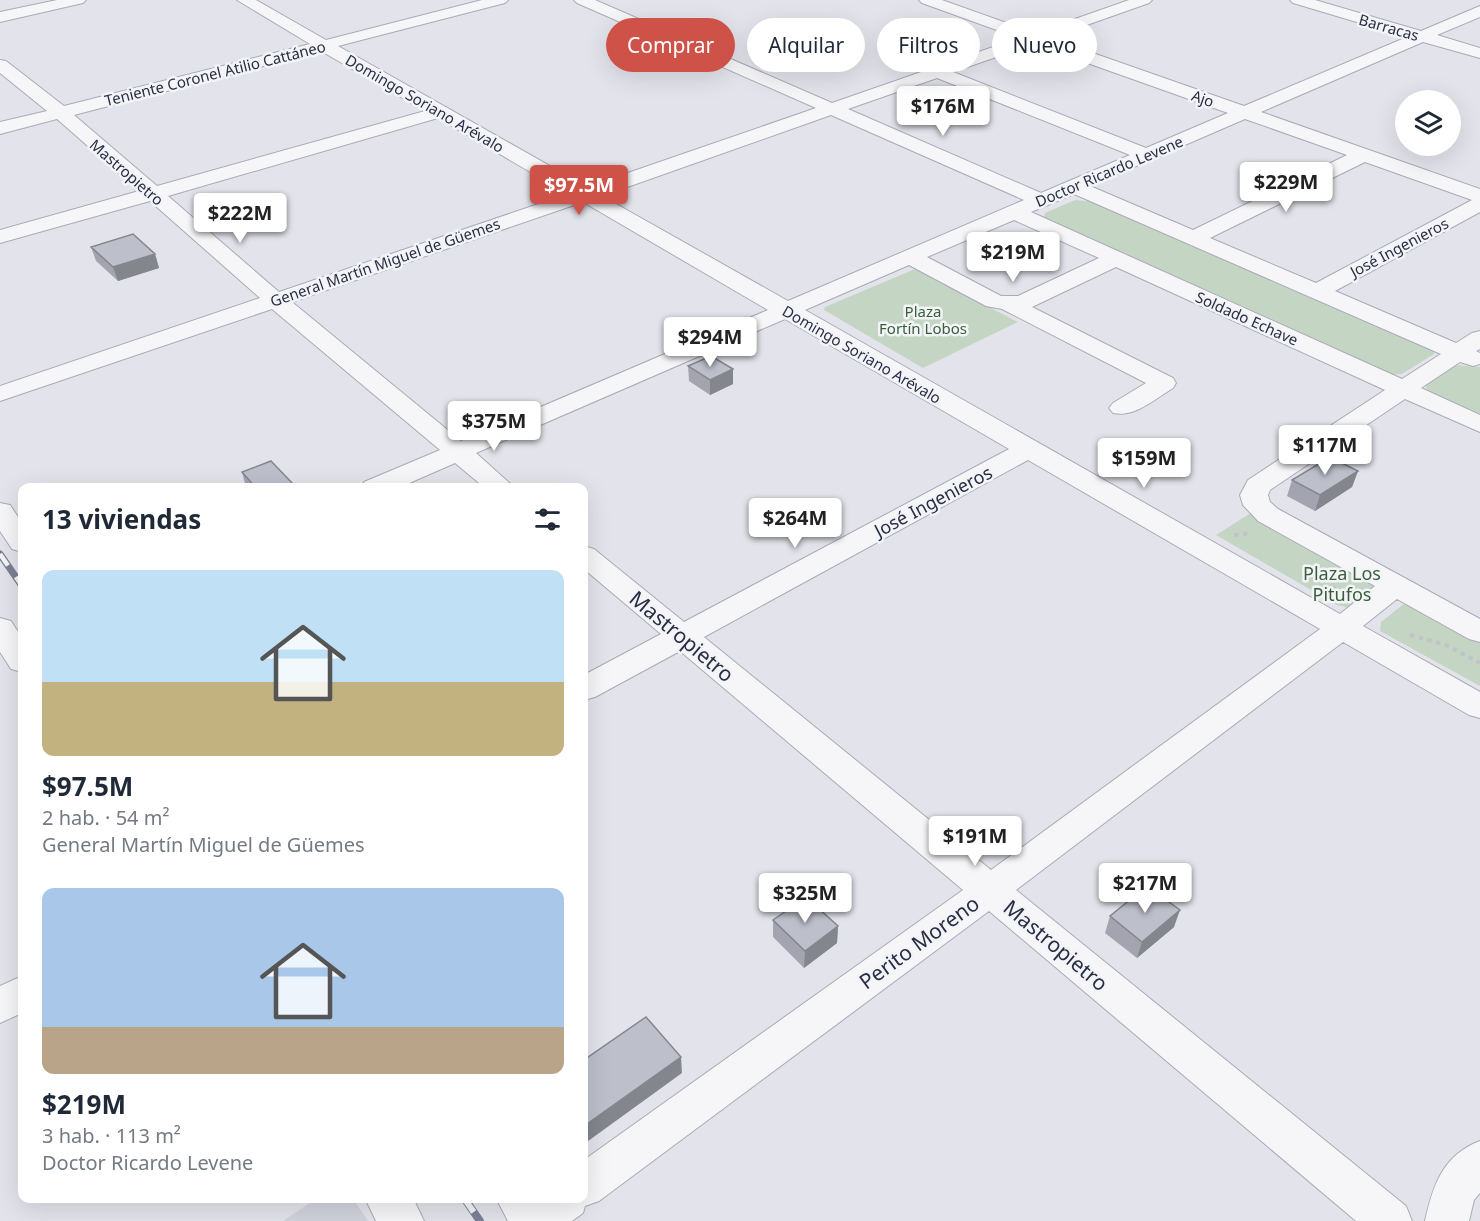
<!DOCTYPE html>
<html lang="es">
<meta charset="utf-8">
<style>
:root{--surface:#fff;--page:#f2f2f3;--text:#1f2937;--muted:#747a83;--accent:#cf5249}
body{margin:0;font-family:"Noto Sans",sans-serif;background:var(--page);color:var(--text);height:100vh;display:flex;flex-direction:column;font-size:22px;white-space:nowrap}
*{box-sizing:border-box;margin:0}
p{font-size:20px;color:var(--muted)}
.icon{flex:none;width:33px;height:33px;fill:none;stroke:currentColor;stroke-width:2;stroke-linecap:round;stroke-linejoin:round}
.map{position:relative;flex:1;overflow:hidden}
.details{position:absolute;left:18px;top:483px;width:570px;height:720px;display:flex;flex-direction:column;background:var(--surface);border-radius:12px;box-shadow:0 6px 24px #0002}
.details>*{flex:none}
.top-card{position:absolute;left:606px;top:18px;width:570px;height:54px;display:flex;gap:12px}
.buttons{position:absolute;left:1395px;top:90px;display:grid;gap:12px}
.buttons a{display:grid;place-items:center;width:66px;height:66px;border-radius:50%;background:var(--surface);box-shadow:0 6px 24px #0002;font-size:30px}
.price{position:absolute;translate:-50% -51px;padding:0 14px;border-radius:6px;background:#fff;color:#222;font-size:20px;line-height:39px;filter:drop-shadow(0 2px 3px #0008)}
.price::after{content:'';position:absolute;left:50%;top:36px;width:18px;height:14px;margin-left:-9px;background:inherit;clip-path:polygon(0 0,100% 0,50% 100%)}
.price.active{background:var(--accent);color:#fff}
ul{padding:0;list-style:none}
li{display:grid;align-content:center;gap:12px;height:318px;padding:0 24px}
li span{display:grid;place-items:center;height:186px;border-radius:12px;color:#555}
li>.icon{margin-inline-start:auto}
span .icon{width:108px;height:108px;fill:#fffc;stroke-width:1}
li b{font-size:26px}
h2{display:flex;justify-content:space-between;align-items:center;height:72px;padding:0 24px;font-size:26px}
.pill{padding:0 21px;border-radius:27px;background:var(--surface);box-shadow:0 6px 24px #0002;font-size:21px;line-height:54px}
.pill.active{background:var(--accent);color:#fff}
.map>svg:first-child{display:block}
.built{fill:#d1d3dd}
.green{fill:#c4d5c4}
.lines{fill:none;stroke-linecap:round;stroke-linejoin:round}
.minor-casing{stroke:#a8aab5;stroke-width:2}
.path{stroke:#c1c2ca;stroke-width:4;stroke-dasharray:4.5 4.5;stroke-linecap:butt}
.minor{fill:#f6f6f9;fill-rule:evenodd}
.rail-far1-casing{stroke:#7c8095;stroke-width:7}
.rail-casing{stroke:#7c8095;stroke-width:8}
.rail-far1{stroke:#f3f4f8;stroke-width:4.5;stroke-dasharray:14;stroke-linecap:butt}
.rail{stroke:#f3f4f8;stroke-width:6;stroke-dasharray:17;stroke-linecap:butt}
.wall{fill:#a3a4af}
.shaded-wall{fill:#84868e}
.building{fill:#bdbfcb;stroke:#84868e;stroke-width:1.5}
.labels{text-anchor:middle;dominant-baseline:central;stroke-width:5;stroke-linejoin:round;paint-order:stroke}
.far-street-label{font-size:15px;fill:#2a2e43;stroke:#f3f4f8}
.far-park-label{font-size:15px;fill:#385f39;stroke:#f3f4f8}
.street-label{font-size:18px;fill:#2a2e43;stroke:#f3f4f8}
.park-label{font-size:18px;fill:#385f39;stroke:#f3f4f8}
.near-street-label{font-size:21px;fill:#2a2e43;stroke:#f3f4f8}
</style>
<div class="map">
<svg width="1480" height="1221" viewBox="0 0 1480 1221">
<rect width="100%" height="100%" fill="#e3e4eb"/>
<!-- built -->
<path class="built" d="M 316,1199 L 353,1199 L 368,1221 L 283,1221 Z"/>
<!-- green -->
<path class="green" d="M 1075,200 L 1097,202 L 1434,350 L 1434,354 L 1402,374 L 1391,375 L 1044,218 L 1045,213 Z
M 915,269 L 1018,322 L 923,368 L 824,310 L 825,307 Z
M 1455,365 L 1480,367 L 1480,416 L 1427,391 L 1425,383 Z
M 1254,511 L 1379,587 L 1351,608 L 1337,605 L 1216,535 Z
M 1405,603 L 1480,639 L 1480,686 L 1380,631 L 1381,622 Z"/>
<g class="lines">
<!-- minor casing -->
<g class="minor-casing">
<path id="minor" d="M 57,0 L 86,0 L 83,3 L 0,22 L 0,12 Z
M 237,0 L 256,0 L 326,40 L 482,0 L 508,0 L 505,3 L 338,46 L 587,187 L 816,108 L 577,3 L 574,0 L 595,0 L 832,103 L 1019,38 L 922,3 L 919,0 L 942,0 L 1035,33 L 1129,0 L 1152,0 L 1149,3 L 1050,38 L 1244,106 L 1407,37 L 1293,3 L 1290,0 L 1315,0 L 1421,31 L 1480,6 L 1480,17 L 1437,35 L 1480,48 L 1480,58 L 1423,42 L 1261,112 L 1480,189 L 1480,212 L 1335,291 L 1456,343 L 1472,333 L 1480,331 L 1480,349 L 1476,351 L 1480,353 L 1480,364 L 1473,366 L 1460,362 L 1421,388 L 1480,415 L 1480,432 L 1405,399 L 1270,490 L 1268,495 L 1270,502 L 1278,509 L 1480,619 L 1480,642 L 1469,639 L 1397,599 L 1363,626 L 1480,692 L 1480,718 L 1469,715 L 1343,642 L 1016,890 L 1406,1206 L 1412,1221 L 1356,1221 L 989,911 L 599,1201 L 585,1206 L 583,1213 L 572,1221 L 508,1221 L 496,1198 L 584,1198 L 584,1160 L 963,890 L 680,651 L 595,697 L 584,700 L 584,675 L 661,634 L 584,569 L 584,546 L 594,549 L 684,622 L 1009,449 L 785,319 L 476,453 L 515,488 L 485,488 L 455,463 L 398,488 L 361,488 L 364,482 L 440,450 L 272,309 L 0,401 L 0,386 L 260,298 L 150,201 L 0,243 L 0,230 L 139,191 L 57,119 L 0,134 L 0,122 L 47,111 L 0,73 L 0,60 L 6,61 L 64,106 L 310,44 ZM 1034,44 L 1228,113 L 1146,148 L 953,72 ZM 321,51 L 425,111 L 157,186 L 74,115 ZM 937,78 L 1130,155 L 1041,193 L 848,109 ZM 831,115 L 1024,200 L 788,301 L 602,196 ZM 438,118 L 568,194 L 279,292 L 168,196 ZM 1245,119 L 1347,155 L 1193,230 L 1090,186 ZM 1365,162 L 1472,200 L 1316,283 L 1210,238 ZM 1074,194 L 1441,354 L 1402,379 L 1031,212 ZM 583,202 L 768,310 L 461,441 L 292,302 ZM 1014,220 L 1099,258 L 1018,296 L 1001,296 L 927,257 ZM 909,265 L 986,306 L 1002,309 L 1146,383 L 1113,403 L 1109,408 L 1113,413 C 1134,418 1155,399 1173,388 L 1176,383 L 1173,378 L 1032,307 L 1116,267 L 1385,390 L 1248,480 L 1240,495 L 1243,505 L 1258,521 L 1375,586 L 1340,614 L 805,310 ZM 1028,460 L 1320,629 L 991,870 L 704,637 Z
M 0,503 L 10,505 L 22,523 L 22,552 L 12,549 L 0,531 Z
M 0,618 L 11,621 L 22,638 L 22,672 L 11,669 L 0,652 Z
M 22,976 L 22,1013 L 0,1023 L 0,986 Z
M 1480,1141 L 1480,1193 L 1474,1200 L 1469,1221 L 1425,1221 C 1433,1185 1443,1155 1480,1141 Z
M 365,1198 L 413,1198 L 424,1221 L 376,1221 Z"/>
</g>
<!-- path -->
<path class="path" d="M 1234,535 L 1251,533
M 1335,577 L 1334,592 L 1341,596
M 1410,635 L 1446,645 L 1480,663"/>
<!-- minor -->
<use href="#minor" class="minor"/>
<!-- rail-far1 casing -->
<g class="rail-far1-casing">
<path id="rail-far1" d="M 0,554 L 22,586"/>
</g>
<!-- rail casing -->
<g class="rail-casing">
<path id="rail" d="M 464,1198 L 480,1221"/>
</g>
<!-- rail-far1 -->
<use href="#rail-far1" class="rail-far1"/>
<!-- rail -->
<use href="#rail" class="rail"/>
</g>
<!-- wall -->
<path class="wall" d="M 91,247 L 155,254 L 159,268 L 118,281 L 96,261 Z
M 688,366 L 733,369 L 733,384 L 710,395 L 689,381 Z
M 1358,471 L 1352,487 L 1315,511 L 1287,496 L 1292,480 Z
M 242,472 L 295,488 L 246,488 Z
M 1110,916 L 1174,927 L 1137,958 L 1105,933 Z
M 773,920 L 838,926 L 837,943 L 804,968 L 773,937 Z"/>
<!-- shaded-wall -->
<path class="shaded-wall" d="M 155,254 L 159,268 L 118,281 L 113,267 Z
M 733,369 L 733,384 L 710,395 L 710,380 Z
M 1358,471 L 1352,487 L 1315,511 L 1320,495 Z
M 1180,910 L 1174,927 L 1137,958 L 1142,942 Z
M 838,926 L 837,943 L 804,968 L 805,951 Z
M 681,1057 L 682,1073 L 584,1144 L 584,1126 Z"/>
<!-- building -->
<path class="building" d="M 133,234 L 155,254 L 113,267 L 91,247 Z
M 711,356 L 733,369 L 710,380 L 688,366 Z
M 1330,457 L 1358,471 L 1320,495 L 1292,480 Z
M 271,461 L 295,486 L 291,488 L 256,488 L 242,472 Z
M 1147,886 L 1180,910 L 1142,942 L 1110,916 Z
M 806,897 L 838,926 L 805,951 L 773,920 Z
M 646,1017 L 681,1057 L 584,1126 L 584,1060 Z"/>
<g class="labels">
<!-- far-street labels -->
<g class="far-street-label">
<text transform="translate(1389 27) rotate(16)">Barracas</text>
<text transform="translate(215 73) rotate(-14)">Teniente Coronel Atilio Cattáneo</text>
<text transform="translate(1203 98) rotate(19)">Ajo</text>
<text transform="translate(425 103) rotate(30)">Domingo Soriano Arévalo</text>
<text transform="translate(1109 171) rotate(-23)">Doctor Ricardo Levene</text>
<text transform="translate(127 172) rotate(41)">Mastropietro</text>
<text transform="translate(1399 247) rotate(-28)">José Ingenieros</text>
<text transform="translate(385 262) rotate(-19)">General Martín Miguel de Güemes</text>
<text transform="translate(1247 318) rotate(24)">Soldado Echave</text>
<text transform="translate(862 354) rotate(30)">Domingo Soriano Arévalo</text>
</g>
<!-- far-park labels -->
<g class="far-park-label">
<text x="923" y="311">Plaza<tspan x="923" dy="17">Fortín Lobos</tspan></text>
</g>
<!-- street labels -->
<g class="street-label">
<text transform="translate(933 501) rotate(-28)">José Ingenieros</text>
</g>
<!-- park labels -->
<g class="park-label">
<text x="1342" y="573">Plaza Los<tspan x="1342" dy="21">Pitufos</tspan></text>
</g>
<!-- near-street labels -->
<g class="near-street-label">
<text transform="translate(682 636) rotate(40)">Mastropietro</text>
<text transform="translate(919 942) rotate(-36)">Perito Moreno</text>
<text transform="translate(1056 945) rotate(40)">Mastropietro</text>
</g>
</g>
</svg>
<div class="buttons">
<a><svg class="icon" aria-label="layers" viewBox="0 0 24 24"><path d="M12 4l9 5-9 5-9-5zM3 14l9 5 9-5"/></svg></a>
</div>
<b class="price" style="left:943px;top:137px">$176M</b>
<b class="price" style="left:1286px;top:213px">$229M</b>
<b class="price active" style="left:579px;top:216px">$97.5M</b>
<b class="price" style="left:240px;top:244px">$222M</b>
<b class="price" style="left:1013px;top:283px">$219M</b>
<b class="price" style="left:710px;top:368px">$294M</b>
<b class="price" style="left:494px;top:452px">$375M</b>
<b class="price" style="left:1325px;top:476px">$117M</b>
<b class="price" style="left:1144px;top:489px">$159M</b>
<b class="price" style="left:795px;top:549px">$264M</b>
<b class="price" style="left:975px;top:867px">$191M</b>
<b class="price" style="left:1145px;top:914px">$217M</b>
<b class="price" style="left:805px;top:924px">$325M</b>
<div class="top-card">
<a class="pill active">Comprar</a>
<a class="pill">Alquilar</a>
<a class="pill">Filtros</a>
<a class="pill">Nuevo</a>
</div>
<section class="details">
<h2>13 viviendas<svg class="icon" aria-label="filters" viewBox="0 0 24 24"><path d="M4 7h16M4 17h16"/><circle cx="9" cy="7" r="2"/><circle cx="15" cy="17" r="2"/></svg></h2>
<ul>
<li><span style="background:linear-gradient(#bfe0f5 60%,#c2b280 0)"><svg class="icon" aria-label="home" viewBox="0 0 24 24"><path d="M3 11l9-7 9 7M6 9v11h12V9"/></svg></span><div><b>$97.5M</b><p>2 hab. · 54 m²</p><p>General Martín Miguel de Güemes</p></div></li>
<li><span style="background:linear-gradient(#a9c7e8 75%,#b9a48a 0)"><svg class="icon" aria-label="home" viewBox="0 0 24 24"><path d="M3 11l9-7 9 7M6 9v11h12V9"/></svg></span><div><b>$219M</b><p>3 hab. · 113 m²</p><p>Doctor Ricardo Levene</p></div></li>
</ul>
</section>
</div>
